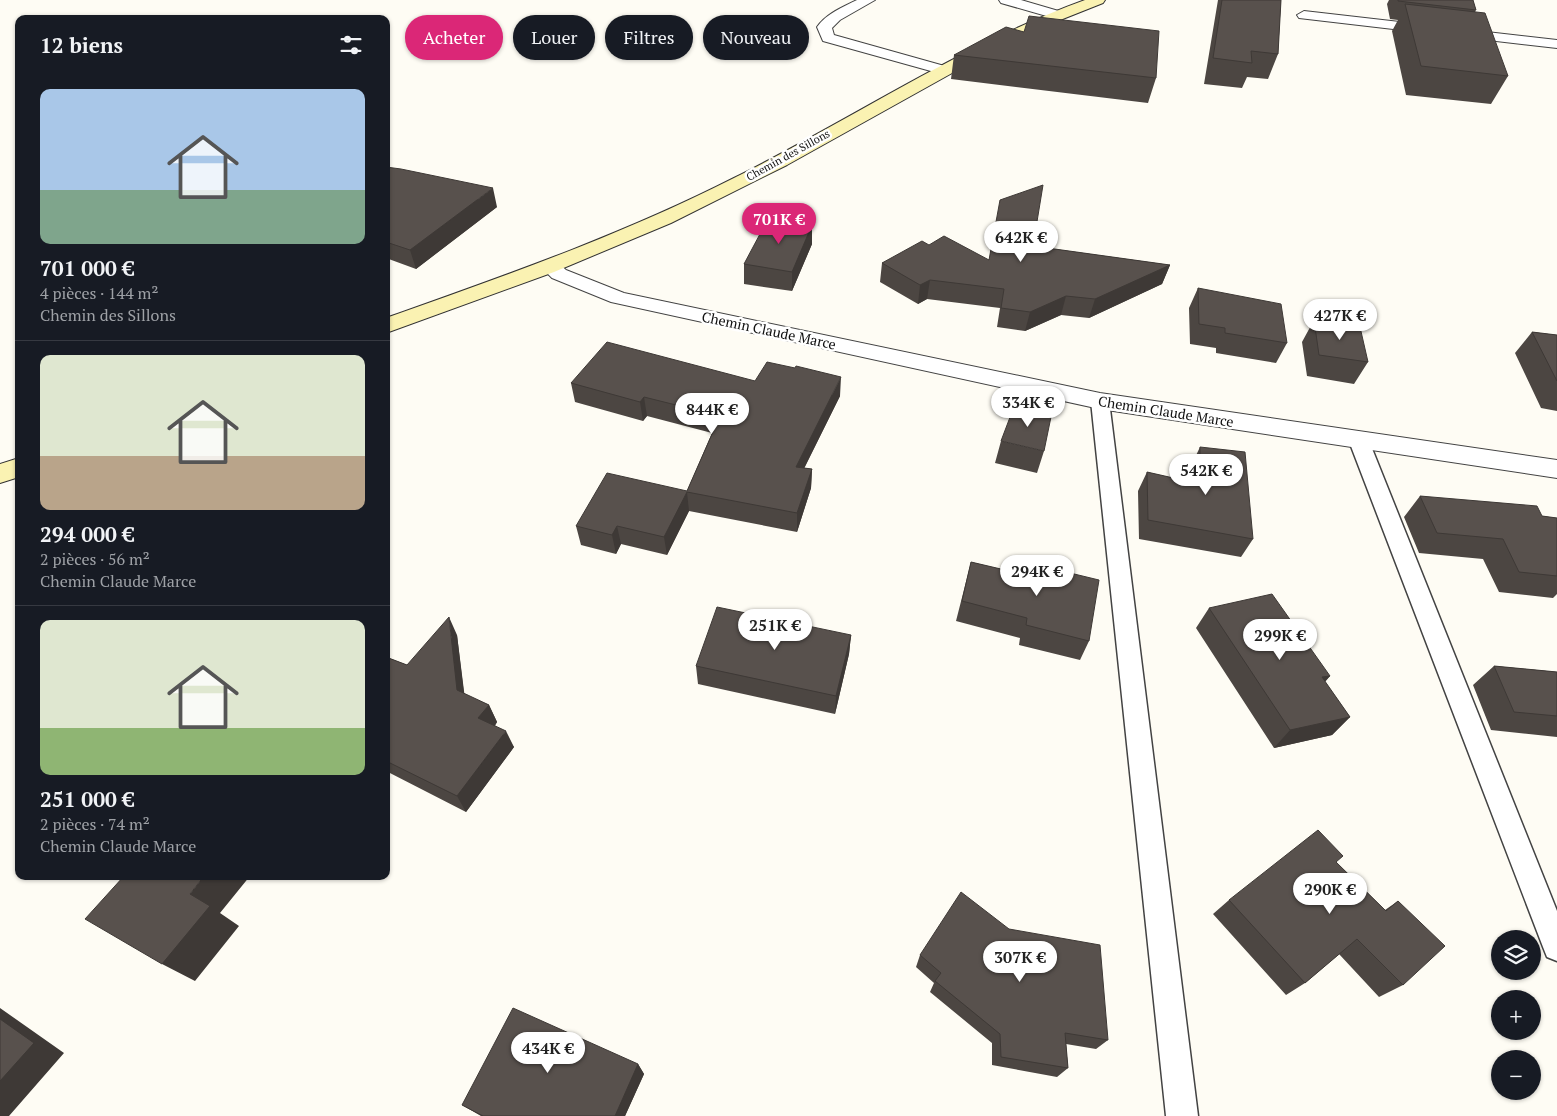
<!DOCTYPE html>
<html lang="fr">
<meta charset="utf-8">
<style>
:root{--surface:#171b24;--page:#242831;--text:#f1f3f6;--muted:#9ea1a6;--line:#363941;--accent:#db2777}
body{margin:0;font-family:"PT Serif",serif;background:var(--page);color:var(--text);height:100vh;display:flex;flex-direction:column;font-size:19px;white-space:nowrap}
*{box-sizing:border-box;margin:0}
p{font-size:16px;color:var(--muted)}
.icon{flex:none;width:28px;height:28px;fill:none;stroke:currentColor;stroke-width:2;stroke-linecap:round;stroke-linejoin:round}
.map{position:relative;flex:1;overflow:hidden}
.side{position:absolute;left:15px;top:15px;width:375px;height:865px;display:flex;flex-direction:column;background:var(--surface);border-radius:10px;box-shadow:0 1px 4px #0004}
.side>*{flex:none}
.guide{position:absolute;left:405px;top:15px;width:475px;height:45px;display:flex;gap:10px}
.tools{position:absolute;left:1491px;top:930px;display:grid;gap:10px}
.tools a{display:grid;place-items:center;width:50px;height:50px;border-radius:50%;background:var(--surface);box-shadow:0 1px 4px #0004;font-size:25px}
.price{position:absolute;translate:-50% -42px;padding:0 11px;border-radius:18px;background:#fff;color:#222;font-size:16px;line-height:32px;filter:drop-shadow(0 1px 2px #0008)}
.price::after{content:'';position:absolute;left:50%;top:30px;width:15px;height:11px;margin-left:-8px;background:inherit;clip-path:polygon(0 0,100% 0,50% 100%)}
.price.current{background:var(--accent);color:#fff}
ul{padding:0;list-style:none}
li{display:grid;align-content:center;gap:10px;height:265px;padding:0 25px}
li+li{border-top:1px solid var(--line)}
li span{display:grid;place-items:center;height:155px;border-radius:10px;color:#555}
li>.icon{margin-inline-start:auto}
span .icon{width:90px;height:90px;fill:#fffc;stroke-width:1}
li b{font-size:21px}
h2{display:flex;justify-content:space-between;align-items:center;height:60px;padding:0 25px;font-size:21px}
.tag{padding:0 18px;border-radius:22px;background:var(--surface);box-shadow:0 1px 4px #0004;font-size:18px;line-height:45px}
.tag.current{background:var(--accent);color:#fff}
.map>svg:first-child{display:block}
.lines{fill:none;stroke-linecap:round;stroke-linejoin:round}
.service-casing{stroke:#434343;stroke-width:3}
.minor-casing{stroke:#434343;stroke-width:2}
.secondary-casing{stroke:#323232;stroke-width:2}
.service{fill:#fff;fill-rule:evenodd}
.minor{fill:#fff;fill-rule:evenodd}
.secondary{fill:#faf2b2;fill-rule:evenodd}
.wall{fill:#4c4642}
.shaded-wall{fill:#3e3936}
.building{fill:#58514d;stroke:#3e3936}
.labels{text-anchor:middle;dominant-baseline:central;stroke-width:5;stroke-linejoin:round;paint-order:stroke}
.far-street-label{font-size:11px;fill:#101010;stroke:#fff}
.street-label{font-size:14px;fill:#101010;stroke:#fff}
</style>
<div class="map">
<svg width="1557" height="1116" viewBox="0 0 1557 1116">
<rect width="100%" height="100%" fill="#fefcf4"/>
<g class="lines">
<!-- service casing -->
<g class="service-casing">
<path id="service" d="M 1100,395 L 1106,397 L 1109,401 L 1198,1116 L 1166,1116 L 1091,401 L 1094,397 Z
M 1359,434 L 1366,436 L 1369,441 L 1557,911 L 1557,961 L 1547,957 L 1543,947 L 1349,441 L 1352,436 Z"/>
</g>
<!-- minor casing -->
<g class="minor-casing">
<path id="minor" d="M 857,0 L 875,0 L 840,20 L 832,28 L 834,35 L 948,67 L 951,70 L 948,73 L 938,73 L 823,41 L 817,27 C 827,13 843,7 857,0 Z
M 999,0 L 1021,0 L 1062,12 L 1064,15 L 1057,19 L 1001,3 Z
M 1304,11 L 1557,40 L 1557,48 L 1299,18 L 1297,15 Z
M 550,260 L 557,262 L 566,270 L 624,293 L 1100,393 L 1557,460 L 1557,478 L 1100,409 L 611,302 L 552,278 L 540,266 L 543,262 Z"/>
</g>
<!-- secondary casing -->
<g class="secondary-casing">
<path id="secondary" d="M 1085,0 L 1105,0 L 1103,3 L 1015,38 L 787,165 L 671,223 L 554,272 L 386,333 L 386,318 C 504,276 622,235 734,178 C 851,120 961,45 1085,0 Z
M 19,458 L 19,477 L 0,483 L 0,464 Z"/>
</g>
<!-- service -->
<use href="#service" class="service"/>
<!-- minor -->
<use href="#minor" class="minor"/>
<!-- secondary -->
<use href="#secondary" class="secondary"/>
</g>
<!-- wall -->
<path class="wall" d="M 1218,0 L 1281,0 L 1278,54 L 1268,79 L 1247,77 L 1242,88 L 1204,84 Z
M 1389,0 L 1473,0 L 1476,10 L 1475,11 L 1508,76 L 1491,104 L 1406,95 L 1392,31 L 1398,20 L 1390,19 L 1387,4 Z
M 1024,32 L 1156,78 L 1148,103 L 951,79 L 954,55 Z
M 386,167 L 497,207 L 416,269 L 386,258 Z
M 812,225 L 812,244 L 792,291 L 744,284 L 744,264 Z
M 929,245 L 988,260 L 1033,246 L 1170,265 L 1162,284 L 1089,318 L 1061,315 L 1025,331 L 997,327 L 1000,308 L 927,299 L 918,304 L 880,282 L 882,263 Z
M 1198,288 L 1287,343 L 1276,363 L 1216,353 L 1216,348 L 1190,344 L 1189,308 Z
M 1314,320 L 1368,362 L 1354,384 L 1307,376 L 1302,342 Z
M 1532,332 L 1557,335 L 1557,411 L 1541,408 L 1515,353 Z
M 755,381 L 840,396 L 804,468 L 812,469 L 811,488 L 797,532 L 689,511 L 667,555 L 621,544 L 616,554 L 581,545 L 576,526 L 687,491 L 712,433 L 647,416 L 643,421 L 575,402 L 571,383 Z
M 1001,441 L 1044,451 L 1037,473 L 995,463 Z
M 1200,447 L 1253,539 L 1241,557 L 1139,539 L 1138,491 L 1147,472 L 1190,482 L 1191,466 Z
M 1420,496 L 1542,516 L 1557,518 L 1557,594 L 1553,598 L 1499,592 L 1483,559 L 1419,553 L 1404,517 Z
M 971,562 L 1033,577 L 1037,565 L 1089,641 L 1080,660 L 1019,645 L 1020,638 L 956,621 Z
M 1209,608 L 1330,676 L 1325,682 L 1350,717 L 1332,735 L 1274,748 L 1196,628 Z
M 457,635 L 464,694 L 489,705 L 497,722 L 495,726 L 514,747 L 466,812 L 386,771 L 386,657 L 407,665 Z
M 851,635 L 849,654 L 835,714 L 698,684 L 696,666 Z
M 1494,666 L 1557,672 L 1557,737 L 1491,730 L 1473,685 Z
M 1336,862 L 1385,910 L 1398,901 L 1403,985 L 1379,997 L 1339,954 L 1305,983 L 1286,995 L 1213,914 L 1229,900 Z
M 1009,929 L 1108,1040 L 1096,1049 L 1066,1044 L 1068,1068 L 1057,1077 L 992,1065 L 992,1043 L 930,992 L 934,983 L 916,967 L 920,955 Z
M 638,1064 L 644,1074 L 625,1116 L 481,1116 L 462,1105 Z"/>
<!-- shaded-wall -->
<path class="shaded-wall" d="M 493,188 L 497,207 L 416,269 L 410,250 Z
M 812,225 L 812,244 L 792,291 L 792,272 Z
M 1170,265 L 1162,284 L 1089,318 L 1095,299 Z
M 930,280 L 927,299 L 918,304 L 920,285 Z
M 1066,296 L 1061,315 L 1025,331 L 1030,312 Z
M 841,377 L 840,396 L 796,485 L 796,467 Z
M 644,397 L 647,416 L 643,421 L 640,402 Z
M 812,469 L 811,488 L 797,532 L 797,513 Z
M 687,492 L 689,511 L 667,555 L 664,537 Z
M 617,526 L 621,544 L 616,554 L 612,535 Z
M 449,617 L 457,635 L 466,707 L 457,690 Z
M 851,635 L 849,654 L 835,714 L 836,696 Z
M 1330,676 L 1313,694 L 1322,677 Z
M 489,705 L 497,722 L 487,735 L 478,718 Z
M 1350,717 L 1332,735 L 1274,748 L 1290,730 Z
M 506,731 L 514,747 L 466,812 L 457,796 Z
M 204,876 L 250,876 L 220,913 L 239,926 L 195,981 L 162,964 L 190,894 Z
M 0,1008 L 64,1053 L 9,1116 L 0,1116 Z
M 638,1064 L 644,1074 L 625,1116 L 615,1116 Z"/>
<!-- building -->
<path class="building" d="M 1222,0 L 1281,0 L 1278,54 L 1251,51 L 1252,63 L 1213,58 Z
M 1398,0 L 1473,0 L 1476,10 L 1398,1 Z
M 1405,4 L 1485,13 L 1508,76 L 1421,66 Z
M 1029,16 L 1159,31 L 1156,78 L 954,55 L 1006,27 L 1024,32 Z
M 386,167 L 401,169 L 493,188 L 410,250 L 386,242 Z
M 1043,185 L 1033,246 L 1170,265 L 1095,299 L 1066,296 L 1030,312 L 1001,308 L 1004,289 L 930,280 L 920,285 L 882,263 L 922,241 L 929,245 L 944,236 L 989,260 L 1000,200 Z
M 768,219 L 812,225 L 792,272 L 744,264 Z
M 1198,288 L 1281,304 L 1287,343 L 1225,333 L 1225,328 L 1199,324 Z
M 1314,320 L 1360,327 L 1368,362 L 1319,355 Z
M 1532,332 L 1557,335 L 1557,381 Z
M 607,342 L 755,381 L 767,362 L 795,368 L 796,366 L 841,377 L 796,467 L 812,469 L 797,513 L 687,492 L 664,537 L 617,526 L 612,535 L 576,526 L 607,473 L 687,491 L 720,416 L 644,397 L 640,402 L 571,383 Z
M 1015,404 L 1052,412 L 1044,451 L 1001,441 Z
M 1200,447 L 1245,452 L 1253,539 L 1148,520 L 1147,472 L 1200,484 Z
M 1420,496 L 1537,506 L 1542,516 L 1557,518 L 1557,576 L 1519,572 L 1503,539 L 1437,533 Z
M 971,562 L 1035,577 L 1037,565 L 1099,580 L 1089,641 L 1026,625 L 1027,618 L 962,601 Z
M 1272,594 L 1330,676 L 1322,677 L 1350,717 L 1290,730 L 1209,608 Z
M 717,607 L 851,635 L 836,696 L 696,666 Z
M 449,617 L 457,690 L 489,705 L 478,718 L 506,731 L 457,796 L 386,761 L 386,657 L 407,665 Z
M 1494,666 L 1557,672 L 1557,716 L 1514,712 Z
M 1318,830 L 1343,856 L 1336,862 L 1386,911 L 1398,901 L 1445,946 L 1403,985 L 1357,939 L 1305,983 L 1229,900 Z
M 124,876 L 204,876 L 190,894 L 210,906 L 162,964 L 85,919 Z
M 961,892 L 1009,929 L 1100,945 L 1108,1040 L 1065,1033 L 1068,1068 L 1001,1057 L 1000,1034 L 935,981 L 941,973 L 920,955 Z
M 513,1008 L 638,1064 L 615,1116 L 483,1116 L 462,1105 Z
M 0,1019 L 34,1043 L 0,1081 Z"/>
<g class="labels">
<!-- far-street labels -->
<g class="far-street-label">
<text transform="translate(788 155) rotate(-29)">Chemin des Sillons</text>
</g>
<!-- street labels -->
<g class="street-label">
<text transform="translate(769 330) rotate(12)">Chemin Claude Marce</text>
<text transform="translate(1166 411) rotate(9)">Chemin Claude Marce</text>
</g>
</g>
</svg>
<div class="tools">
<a><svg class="icon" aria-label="layers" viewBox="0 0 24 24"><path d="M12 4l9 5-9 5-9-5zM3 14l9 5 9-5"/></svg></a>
<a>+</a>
<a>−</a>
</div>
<b class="price current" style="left:779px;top:245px">701K €</b>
<b class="price" style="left:1021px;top:263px">642K €</b>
<b class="price" style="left:1340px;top:341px">427K €</b>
<b class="price" style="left:1028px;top:428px">334K €</b>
<b class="price" style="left:712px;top:435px">844K €</b>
<b class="price" style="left:1206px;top:496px">542K €</b>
<b class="price" style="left:1037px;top:597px">294K €</b>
<b class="price" style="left:775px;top:651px">251K €</b>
<b class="price" style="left:1280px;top:661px">299K €</b>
<b class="price" style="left:1330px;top:915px">290K €</b>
<b class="price" style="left:1020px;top:983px">307K €</b>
<b class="price" style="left:548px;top:1074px">434K €</b>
<div class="guide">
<a class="tag current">Acheter</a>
<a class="tag">Louer</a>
<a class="tag">Filtres</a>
<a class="tag">Nouveau</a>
</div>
<section class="side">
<h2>12 biens<svg class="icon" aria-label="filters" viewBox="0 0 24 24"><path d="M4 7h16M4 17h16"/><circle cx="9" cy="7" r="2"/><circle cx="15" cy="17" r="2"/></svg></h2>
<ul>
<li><span style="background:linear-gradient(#a9c7e8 65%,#7fa58c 0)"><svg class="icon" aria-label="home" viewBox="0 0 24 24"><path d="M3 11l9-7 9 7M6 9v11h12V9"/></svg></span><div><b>701 000 €</b><p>4 pièces · 144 m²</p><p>Chemin des Sillons</p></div></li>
<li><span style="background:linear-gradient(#dfe7d0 65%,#b9a48a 0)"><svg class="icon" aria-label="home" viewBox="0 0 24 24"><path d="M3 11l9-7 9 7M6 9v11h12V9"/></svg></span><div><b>294 000 €</b><p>2 pièces · 56 m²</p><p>Chemin Claude Marce</p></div></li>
<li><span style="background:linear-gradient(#dfe7d0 70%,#8fb573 0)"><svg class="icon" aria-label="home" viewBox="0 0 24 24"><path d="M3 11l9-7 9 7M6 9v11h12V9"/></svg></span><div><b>251 000 €</b><p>2 pièces · 74 m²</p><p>Chemin Claude Marce</p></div></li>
</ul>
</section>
</div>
